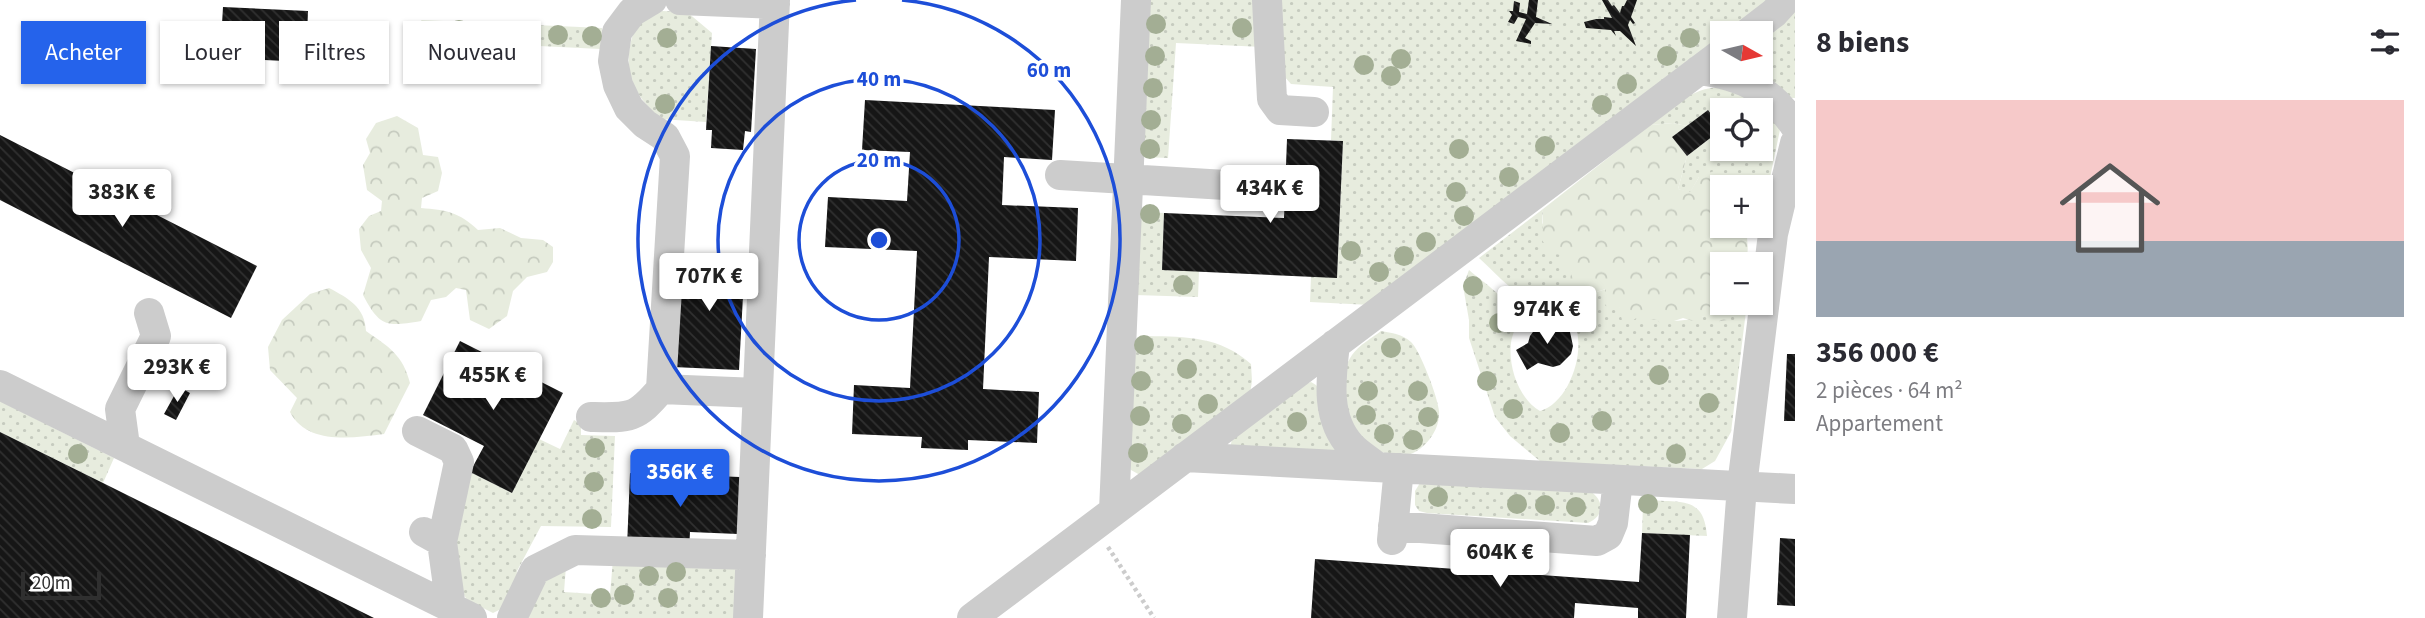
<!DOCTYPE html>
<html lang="fr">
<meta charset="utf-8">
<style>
:root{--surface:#fff;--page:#f2f2f3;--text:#2b2b33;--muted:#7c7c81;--line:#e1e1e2;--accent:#2563eb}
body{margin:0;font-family:"Source Sans 3",sans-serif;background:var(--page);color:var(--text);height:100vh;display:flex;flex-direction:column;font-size:26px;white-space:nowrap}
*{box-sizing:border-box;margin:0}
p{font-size:23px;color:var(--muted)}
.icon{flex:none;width:38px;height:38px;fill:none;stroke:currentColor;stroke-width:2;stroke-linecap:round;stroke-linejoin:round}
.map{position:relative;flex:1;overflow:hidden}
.panel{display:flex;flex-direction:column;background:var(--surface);width:630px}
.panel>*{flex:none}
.top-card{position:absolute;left:21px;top:21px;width:665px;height:63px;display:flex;gap:14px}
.needle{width:46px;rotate:98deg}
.tools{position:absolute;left:1710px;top:21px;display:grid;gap:14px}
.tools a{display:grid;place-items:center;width:63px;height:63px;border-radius:0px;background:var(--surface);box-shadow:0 2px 5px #0004;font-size:35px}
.scale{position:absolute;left:21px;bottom:18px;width:80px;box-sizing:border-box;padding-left:7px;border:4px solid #2f2f2f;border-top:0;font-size:19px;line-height:24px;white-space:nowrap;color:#2f2f2f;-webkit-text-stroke:5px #fff;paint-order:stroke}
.price{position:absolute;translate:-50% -60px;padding:0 16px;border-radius:7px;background:#fff;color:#222;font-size:23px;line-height:46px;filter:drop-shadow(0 2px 4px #0008)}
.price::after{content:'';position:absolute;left:50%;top:42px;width:21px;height:16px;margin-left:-10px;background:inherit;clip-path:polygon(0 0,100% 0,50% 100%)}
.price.on{background:var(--accent);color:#fff}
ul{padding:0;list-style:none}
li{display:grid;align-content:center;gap:14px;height:371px;padding:0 21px}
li+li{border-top:2px solid var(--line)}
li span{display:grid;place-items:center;height:217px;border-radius:0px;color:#555}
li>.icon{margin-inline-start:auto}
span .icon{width:126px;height:126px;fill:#fffc;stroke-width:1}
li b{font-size:30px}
h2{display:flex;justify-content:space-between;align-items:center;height:84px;padding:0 21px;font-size:30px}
.tag{padding:0 24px;border-radius:0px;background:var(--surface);box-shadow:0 2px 5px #0004;font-size:24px;line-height:63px}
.tag.on{background:var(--accent);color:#fff}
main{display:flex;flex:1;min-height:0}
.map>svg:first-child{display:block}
.grass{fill:url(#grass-dots)}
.forest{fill:url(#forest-crowns)}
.building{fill:url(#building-back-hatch)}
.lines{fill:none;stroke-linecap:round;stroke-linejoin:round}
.path{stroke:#ccc;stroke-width:4.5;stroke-dasharray:3.5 3.5;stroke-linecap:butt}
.minor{stroke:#ccc;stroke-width:30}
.tree{fill:#a3ae94}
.ring{fill:none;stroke:#1d4ed8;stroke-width:3.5}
.centre{fill:#1d4ed8;stroke:#fff;stroke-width:3.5}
.ring-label{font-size:21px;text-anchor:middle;font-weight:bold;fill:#1d4ed8;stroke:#fff;stroke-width:7;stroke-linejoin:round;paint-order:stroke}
</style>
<main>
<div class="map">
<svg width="1795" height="618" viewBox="0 0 1795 618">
<defs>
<pattern id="grass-dots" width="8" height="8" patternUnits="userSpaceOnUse" patternTransform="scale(1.75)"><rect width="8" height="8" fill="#e7ecde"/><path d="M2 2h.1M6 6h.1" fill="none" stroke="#c6cbbf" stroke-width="1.8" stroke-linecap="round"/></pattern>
<pattern id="forest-crowns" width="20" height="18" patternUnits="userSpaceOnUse" patternTransform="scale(1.75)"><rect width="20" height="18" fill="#e7ecde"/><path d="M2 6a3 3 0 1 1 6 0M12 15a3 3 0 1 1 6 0" fill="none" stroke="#c6cbbf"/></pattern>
<pattern id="building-back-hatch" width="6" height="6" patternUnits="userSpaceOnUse" patternTransform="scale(1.75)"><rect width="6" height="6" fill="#161616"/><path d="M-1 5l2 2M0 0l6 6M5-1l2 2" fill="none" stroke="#303030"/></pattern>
</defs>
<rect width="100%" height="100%" fill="#fff"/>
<!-- grass -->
<path class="grass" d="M 1150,0 L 1261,0 L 1263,47 L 1176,43 L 1168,158 L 1144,157 Z
M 1277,0 L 1774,0 L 1732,33 L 1722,33 L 1722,41 L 1371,305 L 1310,302 L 1311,276 L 1337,277 L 1343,141 L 1331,140 L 1333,87 L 1291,84 L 1283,75 Z
M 1795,2 L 1795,98 L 1788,98 L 1748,72 L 1760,72 L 1761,36 Z
M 662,11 L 687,12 L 712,33 L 706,122 L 660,119 C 637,96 624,79 630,46 C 632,37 634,27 642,21 C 648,17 656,14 662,11 Z
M 421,20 L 602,28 L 601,49 L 433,41 Z
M 1721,87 L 1756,99 L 1781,125 L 1761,221 L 1760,187 L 1726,187 L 1726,179 L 1699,177 L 1690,193 L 1678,189 L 1687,156 L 1722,129 L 1722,149 L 1760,149 L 1760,110 L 1722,110 L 1722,128 L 1708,110 L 1687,126 L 1673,123 L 1650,125 C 1673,107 1690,88 1721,87 Z
M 1543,209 L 1542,223 L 1572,272 L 1572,291 L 1596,292 L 1606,289 C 1610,294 1614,303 1619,307 C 1624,311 1633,311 1639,314 C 1669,330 1706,315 1738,307 L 1740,303 L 1747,303 L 1731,432 L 1715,461 L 1702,469 L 1541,462 L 1510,436 L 1495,417 L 1469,338 L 1469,320 L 1463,286 L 1469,270 C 1484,283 1508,298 1515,317 C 1518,326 1512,334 1511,343 C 1508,367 1519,399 1540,411 C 1570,403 1588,347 1573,321 C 1569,312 1561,307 1553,301 C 1523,307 1500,277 1479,258 Z
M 1139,212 L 1164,213 L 1162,270 L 1199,271 L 1198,297 L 1135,295 Z
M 1381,331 C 1392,333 1402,334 1411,342 C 1420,350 1438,398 1439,411 C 1441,433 1418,459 1396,456 C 1385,454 1370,448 1363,440 C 1344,418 1335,379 1352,355 C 1359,345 1372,338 1381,331 Z
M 1147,336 C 1188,337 1219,336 1251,364 L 1252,381 L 1250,394 L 1140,475 L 1131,470 L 1128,460 L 1132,346 L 1137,339 Z
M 1311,382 L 1316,385 L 1321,392 L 1352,460 L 1230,447 L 1232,440 L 1303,385 Z
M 0,401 L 114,458 L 103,483 L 0,432 Z
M 574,420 L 581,424 L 581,435 L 615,436 L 611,527 L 541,526 L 517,571 L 519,581 L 507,606 L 493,613 L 467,600 L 461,590 L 455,549 L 470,472 L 512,493 L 539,439 L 560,449 Z
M 1420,483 L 1590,491 C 1605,501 1604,516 1588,523 L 1427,513 L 1419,511 L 1415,505 L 1415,491 Z
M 1649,500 C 1682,503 1704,496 1707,536 L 1642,533 L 1643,504 Z
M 613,559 L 739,566 L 739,618 L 525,618 L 542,577 L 566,566 L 564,592 L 610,595 Z"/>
<!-- forest -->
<path class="forest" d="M 397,116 L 418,128 L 423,155 L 438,157 L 442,173 L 438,191 L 422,198 L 421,208 C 446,210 459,212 478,230 L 500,228 L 521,238 L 543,240 L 553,247 L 553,262 L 547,272 L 527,277 L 513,291 L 507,316 L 489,329 L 470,320 L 466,290 L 456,288 L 446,297 L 431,300 L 421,321 C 386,327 380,327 363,295 L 371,268 L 361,250 L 359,229 L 369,216 L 381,211 L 382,201 L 367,190 L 363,165 L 370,153 L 366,139 L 376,123 Z
M 1673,123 L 1687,126 L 1672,137 L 1687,156 L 1678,189 L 1690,192 L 1699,177 L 1714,171 L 1726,179 L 1726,187 L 1722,187 L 1722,226 L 1749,226 C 1743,240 1754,252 1741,264 L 1722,264 L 1722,303 L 1740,303 L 1727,320 L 1714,322 L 1704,316 L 1693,321 L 1683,318 L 1662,325 L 1657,320 L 1647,320 L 1640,315 L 1631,322 L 1622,320 L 1619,307 L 1609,309 L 1604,303 L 1606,289 L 1596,292 L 1572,292 L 1568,284 L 1572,272 L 1560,267 L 1561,255 L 1550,253 L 1542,240 L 1543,209 L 1650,125 Z
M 329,288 C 348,298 365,307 366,331 C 389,347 403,355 410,383 L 384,434 C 352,438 307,445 290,412 L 297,398 L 270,370 L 268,347 L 282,320 L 310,294 Z"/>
<!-- building -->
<path class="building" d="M 1529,0 L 1538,0 L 1536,17 L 1552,24 L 1535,23 L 1525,38 L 1531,41 L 1531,44 L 1516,41 L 1526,19 L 1518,17 L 1514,24 L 1508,22 L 1512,15 L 1509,11 L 1513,11 L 1514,1 L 1520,3 L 1519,12 L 1527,14 Z
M 1602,0 L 1608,0 L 1612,6 L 1614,5 L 1620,13 L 1622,6 L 1624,6 L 1627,0 L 1637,0 L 1631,17 L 1635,23 L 1633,24 L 1630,20 L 1628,25 L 1636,46 L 1620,31 L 1614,31 L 1616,36 L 1611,30 L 1586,28 L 1584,22 L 1596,19 L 1604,19 L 1604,17 L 1612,18 Z
M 223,7 L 308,11 L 306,62 L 220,58 Z
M 711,46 L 756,49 L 751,132 L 745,131 L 743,150 L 711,148 L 712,130 L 706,130 Z
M 865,100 L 1055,110 L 1052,160 L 1004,157 L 1002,205 L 1078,208 L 1076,261 L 989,257 L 983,389 L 1039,392 L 1037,443 L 968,440 L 968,450 L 921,448 L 922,437 L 852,434 L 854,385 L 910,388 L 917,251 L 825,247 L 828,197 L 907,201 L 910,152 L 862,150 Z
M 1708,110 L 1722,129 L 1687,156 L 1672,137 Z
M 0,135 L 257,266 L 231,318 L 0,200 Z
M 1287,139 L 1343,141 L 1337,278 L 1162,270 L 1164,213 L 1284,218 Z
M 679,256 L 745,259 L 739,370 L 673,367 Z
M 1552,321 L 1565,326 L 1570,332 L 1573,346 L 1571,354 L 1560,365 L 1553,367 L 1538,363 L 1527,370 L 1516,350 L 1528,343 L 1530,336 L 1538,325 Z
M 460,341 L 563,393 L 512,493 L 470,472 L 484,446 L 423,415 Z
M 1787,354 L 1795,354 L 1795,421 L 1784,421 Z
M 179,387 L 190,393 L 176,420 L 164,414 Z
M 0,432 L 103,483 L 374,618 L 0,618 Z
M 630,473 L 740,477 L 738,534 L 690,532 L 689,550 L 627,547 Z
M 1642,533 L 1690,535 L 1686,618 L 1638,618 L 1638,608 L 1575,603 L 1574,618 L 1311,618 L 1315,559 L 1639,582 Z
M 1780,538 L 1795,539 L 1795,606 L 1777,605 Z"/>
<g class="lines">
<!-- path -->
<path class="path" d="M 1108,547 L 1154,618"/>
<!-- minor -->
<path class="minor" d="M 652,0 L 632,12 L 617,32 L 613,61 L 618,85 L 629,108 L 645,124 L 665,137 L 675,156 L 661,389
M 680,0 L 775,4
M 1267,0 L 1272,99 L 1280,110 L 1314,112
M 1748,33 L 1774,13 L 1786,0
M 1699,70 C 1743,76 1770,89 1795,126
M 1060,175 L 1242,186
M 1335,344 C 1331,378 1325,418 1351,446 C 1358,454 1369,460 1377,467
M 0,385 L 472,618
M 591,417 C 629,418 636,419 661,389 L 757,393
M 417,431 L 453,449 L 459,462 L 442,542
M 125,446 L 120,409 L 156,336 L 149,313
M 1185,457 L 1795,489
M 1114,511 L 1136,0
M 1393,526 L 1597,541 L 1608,535 L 1613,523 L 1618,480
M 424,532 L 442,542 L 451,608
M 1392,540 L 1399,468
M 512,618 L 535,570 L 575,550 L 751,555
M 748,618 L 775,0
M 972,618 L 1722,53
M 1732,618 L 1742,486 L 1773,234 L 1795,143"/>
</g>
<!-- trees -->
<g class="tree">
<circle cx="1156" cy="24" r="10"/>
<circle cx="1242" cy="28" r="10"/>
<circle cx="459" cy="30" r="10"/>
<circle cx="494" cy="32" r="10"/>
<circle cx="528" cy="34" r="10"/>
<circle cx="558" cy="35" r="10"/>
<circle cx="592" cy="36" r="10"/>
<circle cx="667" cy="38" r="10"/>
<circle cx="1690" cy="38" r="10"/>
<circle cx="1155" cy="56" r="10"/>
<circle cx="1667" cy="56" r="10"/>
<circle cx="1401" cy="59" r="10"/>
<circle cx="1364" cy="65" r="10"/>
<circle cx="1391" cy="76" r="10"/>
<circle cx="1627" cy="84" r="10"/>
<circle cx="1153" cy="88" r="10"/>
<circle cx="665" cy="104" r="10"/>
<circle cx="1602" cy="105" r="10"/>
<circle cx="1151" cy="120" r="10"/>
<circle cx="1545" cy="146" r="10"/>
<circle cx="1150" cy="149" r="10"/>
<circle cx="1459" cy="149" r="10"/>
<circle cx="1509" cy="177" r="10"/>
<circle cx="1456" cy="192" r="10"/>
<circle cx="1150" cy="214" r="10"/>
<circle cx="1464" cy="216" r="10"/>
<circle cx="1426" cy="242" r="10"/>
<circle cx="1351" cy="251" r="10"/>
<circle cx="1404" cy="256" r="10"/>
<circle cx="1379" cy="272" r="10"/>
<circle cx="1183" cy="285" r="10"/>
<circle cx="1473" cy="286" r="10"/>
<circle cx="1499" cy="323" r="10"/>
<circle cx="1144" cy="345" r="10"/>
<circle cx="1391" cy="348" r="10"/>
<circle cx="1187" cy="369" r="10"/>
<circle cx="1659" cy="375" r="10"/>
<circle cx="1141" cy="381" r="10"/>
<circle cx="1487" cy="381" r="10"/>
<circle cx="1368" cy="391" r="10"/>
<circle cx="1418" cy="391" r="10"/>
<circle cx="1709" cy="403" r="10"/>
<circle cx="1208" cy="404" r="10"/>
<circle cx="1513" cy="409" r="10"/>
<circle cx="1366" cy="415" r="10"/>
<circle cx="1140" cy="416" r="10"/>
<circle cx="1428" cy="417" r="10"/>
<circle cx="1602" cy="421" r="10"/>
<circle cx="1297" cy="422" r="10"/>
<circle cx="1182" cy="424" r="10"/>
<circle cx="1560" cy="433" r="10"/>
<circle cx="1384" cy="434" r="10"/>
<circle cx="1413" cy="440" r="10"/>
<circle cx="595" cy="448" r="10"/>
<circle cx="1138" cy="453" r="10"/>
<circle cx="78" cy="454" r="10"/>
<circle cx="1676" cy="454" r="10"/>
<circle cx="594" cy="482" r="10"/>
<circle cx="1438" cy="497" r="10"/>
<circle cx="1517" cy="504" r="10"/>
<circle cx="1648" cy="504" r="10"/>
<circle cx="1545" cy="505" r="10"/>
<circle cx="1576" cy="507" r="10"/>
<circle cx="592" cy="519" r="10"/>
<circle cx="676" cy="572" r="10"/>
<circle cx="649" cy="576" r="10"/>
<circle cx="624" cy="595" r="10"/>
<circle cx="601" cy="598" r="10"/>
<circle cx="668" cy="598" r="10"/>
</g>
<!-- distance rings -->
<g class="ring">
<circle cx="879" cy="240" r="80"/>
<circle cx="879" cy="240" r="161"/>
<path d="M902 0A241 241 0 1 1 856 0"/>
</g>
<circle cx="879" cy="240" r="10" class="centre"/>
<g class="ring-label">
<text x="1049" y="77">60 m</text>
<text x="879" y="86">40 m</text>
<text x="879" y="167">20 m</text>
</g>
</svg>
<div class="tools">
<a><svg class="needle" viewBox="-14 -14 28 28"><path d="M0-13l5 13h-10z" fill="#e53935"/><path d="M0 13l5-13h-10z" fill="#7c7c81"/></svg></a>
<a><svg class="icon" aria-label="locate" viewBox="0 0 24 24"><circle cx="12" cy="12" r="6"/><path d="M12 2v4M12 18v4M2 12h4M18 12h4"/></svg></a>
<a>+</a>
<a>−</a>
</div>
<div class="scale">20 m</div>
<b class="price" style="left:1270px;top:225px">434K €</b>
<b class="price" style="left:122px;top:229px">383K €</b>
<b class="price" style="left:709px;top:313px">707K €</b>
<b class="price" style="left:1547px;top:346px">974K €</b>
<b class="price" style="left:177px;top:404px">293K €</b>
<b class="price" style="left:493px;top:412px">455K €</b>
<b class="price on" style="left:680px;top:509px">356K €</b>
<b class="price" style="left:1500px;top:589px">604K €</b>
<div class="top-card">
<a class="tag on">Acheter</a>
<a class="tag">Louer</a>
<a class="tag">Filtres</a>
<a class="tag">Nouveau</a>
</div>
</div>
<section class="panel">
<h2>8 biens<svg class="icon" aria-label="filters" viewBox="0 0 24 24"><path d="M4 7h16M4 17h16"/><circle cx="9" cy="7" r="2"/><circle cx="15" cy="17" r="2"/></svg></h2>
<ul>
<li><span style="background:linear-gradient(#f6c9c9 65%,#9aa5b1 0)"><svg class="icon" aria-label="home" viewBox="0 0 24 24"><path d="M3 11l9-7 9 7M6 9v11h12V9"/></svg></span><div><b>356 000 €</b><p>2 pièces · 64 m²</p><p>Appartement</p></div></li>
</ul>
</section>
</main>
